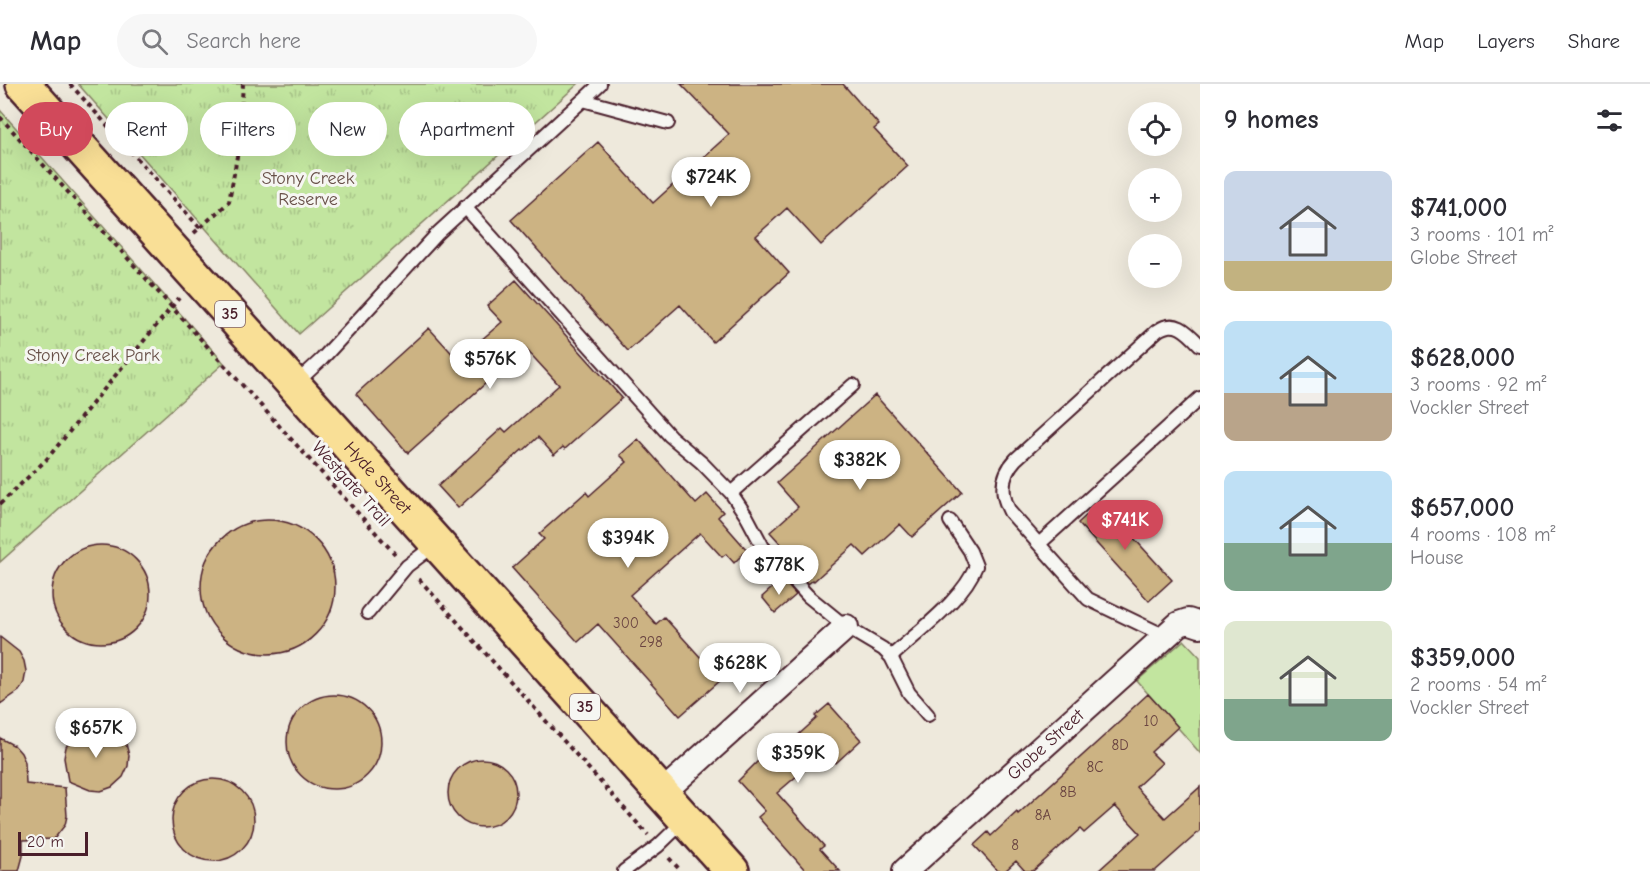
<!DOCTYPE html>
<meta charset="utf-8">
<style>
:root{--surface:#fff;--page:#f7f7f7;--text:#2b2b33;--muted:#7c7c81;--line:#e1e1e2;--accent:#d1495b}
body{margin:0;font-family:"Comic Neue",sans-serif;background:var(--page);color:var(--text);height:100vh;display:flex;flex-direction:column;font-size:22px;white-space:nowrap}
*{box-sizing:border-box;margin:0}
p{font-size:20px;color:var(--muted)}
.icon{flex:none;width:33px;height:33px;fill:none;stroke:currentColor;stroke-width:2;stroke-linecap:round;stroke-linejoin:round}
.map{position:relative;flex:1;overflow:hidden}
.details{display:flex;flex-direction:column;background:var(--surface);width:450px}
.details>*{flex:none}
.guide{position:absolute;left:18px;top:18px;width:570px;height:54px;display:flex;gap:12px}
.tools{position:absolute;left:1128px;top:18px;display:grid;gap:12px}
.tools a{display:grid;place-items:center;width:54px;height:54px;border-radius:50%;background:var(--surface);box-shadow:0 6px 24px #0002;font-size:30px}
.scale{position:absolute;left:18px;bottom:15px;width:70px;box-sizing:border-box;padding-left:6px;border:3px solid #4a1f2b;border-top:0;font-size:16px;line-height:21px;white-space:nowrap;color:#4a1f2b;-webkit-text-stroke:4px #f6f6f2;paint-order:stroke}
.price{position:absolute;translate:-50% -51px;padding:0 14px;border-radius:21px;background:#fff;color:#222;font-size:20px;line-height:39px;filter:drop-shadow(0 2px 3px #0008)}
.price::after{content:'';position:absolute;left:50%;top:36px;width:18px;height:14px;margin-left:-9px;background:inherit;clip-path:polygon(0 0,100% 0,50% 100%)}
.price.active{background:var(--accent);color:#fff}
ul{padding:0;list-style:none}
li{display:flex;align-items:center;gap:18px;height:150px;padding:0 24px}
li span{display:grid;place-items:center;flex:none;width:168px;height:120px;border-radius:12px;color:#555}
li>.icon{margin-inline-start:auto}
span .icon{width:72px;height:72px;fill:#fffc;stroke-width:1}
li b{font-size:26px}
h2{display:flex;justify-content:space-between;align-items:center;height:72px;padding:0 24px;font-size:26px}
.tag{padding:0 21px;border-radius:27px;background:var(--surface);box-shadow:0 6px 24px #0002;font-size:21px;line-height:54px}
.tag.active{background:var(--accent);color:#fff}
header{display:flex;align-items:center;gap:36px;box-sizing:border-box;height:84px;padding:0 30px;background:var(--surface);border-bottom:2px solid var(--line)}
header strong{font-size:28px}
nav{display:flex;gap:33px;margin-inline-start:auto;font-size:21px}
.search{width:420px;height:54px;background:var(--page);display:flex;align-items:center;gap:15px;box-sizing:border-box;padding:0 21px;border-radius:33px;color:var(--muted);font-size:22px}
main{display:flex;flex:1;min-height:0}
.map>svg:first-child{display:block}
.grass{fill:#c2e59f;stroke:#868265;stroke-width:1.5}
.park{fill:url(#park-tufts);stroke:#868265;stroke-width:1.5}
.building{fill:#ccb383;stroke:#4a1f2b;stroke-width:1.5}
.lines{fill:none;stroke-linecap:round;stroke-linejoin:round}
.service-casing{stroke:#4a1f2b;stroke-width:16}
.minor-casing{stroke:#4a1f2b;stroke-width:28}
.primary-casing{stroke:#4a1f2b;stroke-width:38}
.path{stroke:#4a1f2b;stroke-width:4;stroke-dasharray:4.5 4.5;stroke-linecap:butt}
.service{stroke:#f6f6f2;stroke-width:12}
.minor{stroke:#f6f6f2;stroke-width:24}
.primary{stroke:#f9df96;stroke-width:33}
.labels{text-anchor:middle;dominant-baseline:central;stroke-width:6;stroke-linejoin:round;paint-order:stroke}
.number-label{font-size:15px;fill:#6a4441}
.shield{fill:#f6f6f2;stroke:#7e6067;stroke-width:1.5}
.shield-label{font-size:16px;font-weight:bold;fill:#4a1f2b}
.park-label{font-size:18px;fill:#685048;stroke:#f6f6f2}
.street-label{font-size:18px;fill:#4a1f2b;stroke:#f6f6f2}
</style>
<header>
<strong>Map</strong>
<div class="search"><svg class="icon" aria-label="search" viewBox="0 0 24 24"><circle cx="10" cy="10" r="6"/><path d="M15 15l6 6"/></svg>Search here</div>
<nav><a>Map</a><a>Layers</a><a>Share</a></nav>
</header>
<main>
<div class="map">
<svg width="1200" height="787" viewBox="0 0 1200 787">
<defs>
<pattern id="park-tufts" width="24" height="20" patternUnits="userSpaceOnUse" patternTransform="scale(1.5)"><rect width="24" height="20" fill="#c2e59f"/><path d="M3 7l-1-3M5 7V3M7 7l1-3M15 17l-1-3M17 17v-4M19 17l1-3" fill="none" stroke="#a8c489"/></pattern>
</defs>
<rect width="100%" height="100%" fill="#eee9dc"/>
<filter id="ink" filterUnits="userSpaceOnUse"><feTurbulence type="fractalNoise" baseFrequency=".0167" numOctaves="2"/><feDisplacementMap in="SourceGraphic" scale="12" xChannelSelector="R" yChannelSelector="G"/><feConvolveMatrix kernelMatrix="1 2 1 2 8 2 1 2 1" color-interpolation-filters="sRGB"/></filter>
<g filter="url(#ink)">
<!-- grass -->
<path class="grass" d="M 1184,556 L 1200,573 L 1200,669 L 1137,597 Z"/>
<!-- park -->
<path class="park" d="M 78,0 L 578,0 L 299,250 Z
M 0,26 L 224,279 L 0,478 Z"/>
<!-- building -->
<path class="building" d="M 681,0 L 843,0 L 879,41 L 874,45 L 908,82 L 821,161 L 787,124 L 756,152 L 789,189 L 713,258 L 680,221 L 628,267 L 511,136 L 598,58 L 653,119 L 729,50 Z
M 516,196 L 622,314 L 565,365 L 563,363 L 554,371 L 538,353 L 523,367 L 522,366 L 458,424 L 438,402 L 502,344 L 506,348 L 559,301 L 525,264 L 408,369 L 356,310 L 429,244 L 458,276 L 502,238 L 487,222 Z
M 875,311 L 962,408 L 912,453 L 900,440 L 865,472 L 854,461 L 814,497 L 813,496 L 808,500 L 794,485 L 799,480 L 770,448 L 798,423 L 777,399 Z
M 638,355 L 696,420 L 707,410 L 723,428 L 718,433 L 747,466 L 734,479 L 726,470 L 722,473 L 700,449 L 630,511 L 656,540 L 664,533 L 721,596 L 680,632 L 598,540 L 578,558 L 512,484 L 544,455 L 539,450 L 586,408 L 589,412 L 627,378 L 620,371 Z
M 1101,418 L 1172,496 L 1149,517 L 1078,439 Z
M201 503a67 67 0 1 1 134 0a67 67 0 1 1-134 0Z
M52 510a49 49 0 1 1 98 0a49 49 0 1 1-98 0Z
M 782,495 L 796,511 L 775,529 L 762,513 Z
M 0,553 L 19,568 L 24,577 L 26,587 L 24,598 L 19,607 L 0,620 Z
M 1148,610 L 1178,643 L 1151,668 L 1162,679 L 1136,703 L 1165,734 L 1200,703 L 1200,747 L 1155,787 L 1098,787 L 1140,749 L 1115,722 L 1084,749 L 1080,745 L 1033,787 L 1025,787 L 1016,777 L 1005,787 L 998,787 L 974,761 L 988,748 L 991,752 L 1017,728 L 1018,730 L 1126,632 L 1125,631 Z
M287 658a47 47 0 1 1 94 0a47 47 0 1 1-94 0Z
M 829,620 L 861,656 L 836,679 L 826,667 L 777,709 L 824,762 L 820,765 L 840,787 L 806,787 L 758,733 L 765,727 L 738,697 L 765,670 L 767,672 L 781,659 L 785,663 L 817,634 L 815,632 Z
M 93,642 L 104,643 L 115,647 L 126,660 L 129,671 L 128,682 L 123,693 L 112,703 L 101,707 L 90,706 L 68,697 L 64,674 L 66,663 L 73,652 L 82,646 Z
M 0,654 L 15,662 L 21,669 L 25,678 L 26,700 L 65,704 L 67,732 L 65,741 L 54,755 L 23,756 L 23,772 L 19,787 L 0,787 Z
M448 709a34 34 0 1 1 68 0a34 34 0 1 1-68 0Z
M172 736a41 41 0 1 1 82 0a41 41 0 1 1-82 0Z"/>
<g class="lines">
<!-- service casing -->
<g class="service-casing">
<path id="service" d="M 583,16 L 600,0
M 465,123 L 670,352 L 702,379 L 731,409 L 747,433 L 763,463 L 808,512 L 846,543 L 883,565 L 891,573
M 295,300 L 322,275 L 438,149 L 583,16 L 668,39
M 731,409 L 853,301
M 1039,460 L 1200,314
M 368,529 L 407,482 L 436,460
M 1165,552 L 1088,515 L 1010,428 C 1000,409 1001,391 1016,375 L 1157,247 C 1175,234 1187,247 1200,261
M 928,631 L 909,609 L 891,573 C 917,548 963,516 976,482 L 970,467 L 950,437
M 624,787 L 658,762 L 685,736"/>
</g>
<!-- minor casing -->
<g class="minor-casing">
<g id="minor">
<path d="M 662,709 L 846,543"/>
<path id="s1" d="M 905,787 L 1179,540 L 1188,537 L 1200,541"/>
</g>
</g>
<!-- primary casing -->
<g class="primary-casing">
<g id="primary">
<path id="s2" d="M 23,0 L 732,787"/>
</g>
</g>
<!-- path -->
<path class="path" d="M 70,0 L 200,144
M 0,33 L 395,470
M 194,149 L 229,118 L 239,61 L 243,0
M 0,420 L 46,376 L 179,214
M 419,495 L 648,751
M 669,774 L 681,787"/>
<!-- service -->
<use href="#service" class="service"/>
<!-- minor -->
<use href="#minor" class="minor"/>
<!-- primary -->
<use href="#primary" class="primary"/>
</g>
</g>
<g class="labels">
<!-- number labels -->
<g class="number-label">
<text x="626" y="539">300</text>
<text x="651" y="558">298</text>
<text x="1151" y="637">10</text>
<text x="1120" y="661">8D</text>
<text x="1095" y="683">8C</text>
<text x="1068" y="708">8B</text>
<text x="1043" y="731">8A</text>
<text x="1015" y="761">8</text>
</g>
<!-- shield labels -->
<g class="shield">
<rect x="215" y="217" width="30" height="26" rx="4.5"/>
<rect x="570" y="610" width="30" height="26" rx="4.5"/>
</g>
<g class="shield-label">
<text x="230" y="230">35</text>
<text x="585" y="623">35</text>
</g>
<!-- park labels -->
<g class="park-label">
<text x="308" y="94">Stony Creek<tspan x="308" dy="21">Reserve</tspan></text>
<text x="93" y="271">Stony Creek Park</text>
</g>
<!-- street labels -->
<g class="street-label">
<text stroke="none"><textPath href="#s2" startOffset="530">Hyde Street</textPath></text>
<text transform="translate(351 400) rotate(48)">Westgate Trail</text>
<text stroke="none"><textPath href="#s1" startOffset="189">Globe Street</textPath></text>
</g>
</g>
</svg>
<div class="tools">
<a><svg class="icon" aria-label="locate" viewBox="0 0 24 24"><circle cx="12" cy="12" r="6"/><path d="M12 2v4M12 18v4M2 12h4M18 12h4"/></svg></a>
<a>+</a>
<a>−</a>
</div>
<div class="scale">20 m</div>
<b class="price" style="left:711px;top:124px">$724K</b>
<b class="price" style="left:490px;top:306px">$576K</b>
<b class="price" style="left:860px;top:407px">$382K</b>
<b class="price active" style="left:1125px;top:467px">$741K</b>
<b class="price" style="left:628px;top:485px">$394K</b>
<b class="price" style="left:779px;top:512px">$778K</b>
<b class="price" style="left:740px;top:610px">$628K</b>
<b class="price" style="left:96px;top:675px">$657K</b>
<b class="price" style="left:798px;top:700px">$359K</b>
<div class="guide">
<a class="tag active">Buy</a>
<a class="tag">Rent</a>
<a class="tag">Filters</a>
<a class="tag">New</a>
<a class="tag">Apartment</a>
</div>
</div>
<section class="details">
<h2>9 homes<svg class="icon" aria-label="filters" viewBox="0 0 24 24"><path d="M4 7h16M4 17h16"/><circle cx="9" cy="7" r="2"/><circle cx="15" cy="17" r="2"/></svg></h2>
<ul>
<li><span style="background:linear-gradient(#c9d6e8 75%,#c2b280 0)"><svg class="icon" aria-label="home" viewBox="0 0 24 24"><path d="M3 11l9-7 9 7M6 9v11h12V9"/></svg></span><div><b>$741,000</b><p>3 rooms · 101 m²</p><p>Globe Street</p></div></li>
<li><span style="background:linear-gradient(#bfe0f5 60%,#b9a48a 0)"><svg class="icon" aria-label="home" viewBox="0 0 24 24"><path d="M3 11l9-7 9 7M6 9v11h12V9"/></svg></span><div><b>$628,000</b><p>3 rooms · 92 m²</p><p>Vockler Street</p></div></li>
<li><span style="background:linear-gradient(#bfe0f5 60%,#7fa58c 0)"><svg class="icon" aria-label="home" viewBox="0 0 24 24"><path d="M3 11l9-7 9 7M6 9v11h12V9"/></svg></span><div><b>$657,000</b><p>4 rooms · 108 m²</p><p>House</p></div></li>
<li><span style="background:linear-gradient(#dfe7d0 65%,#7fa58c 0)"><svg class="icon" aria-label="home" viewBox="0 0 24 24"><path d="M3 11l9-7 9 7M6 9v11h12V9"/></svg></span><div><b>$359,000</b><p>2 rooms · 54 m²</p><p>Vockler Street</p></div></li>
</ul>
</section>
</main>
